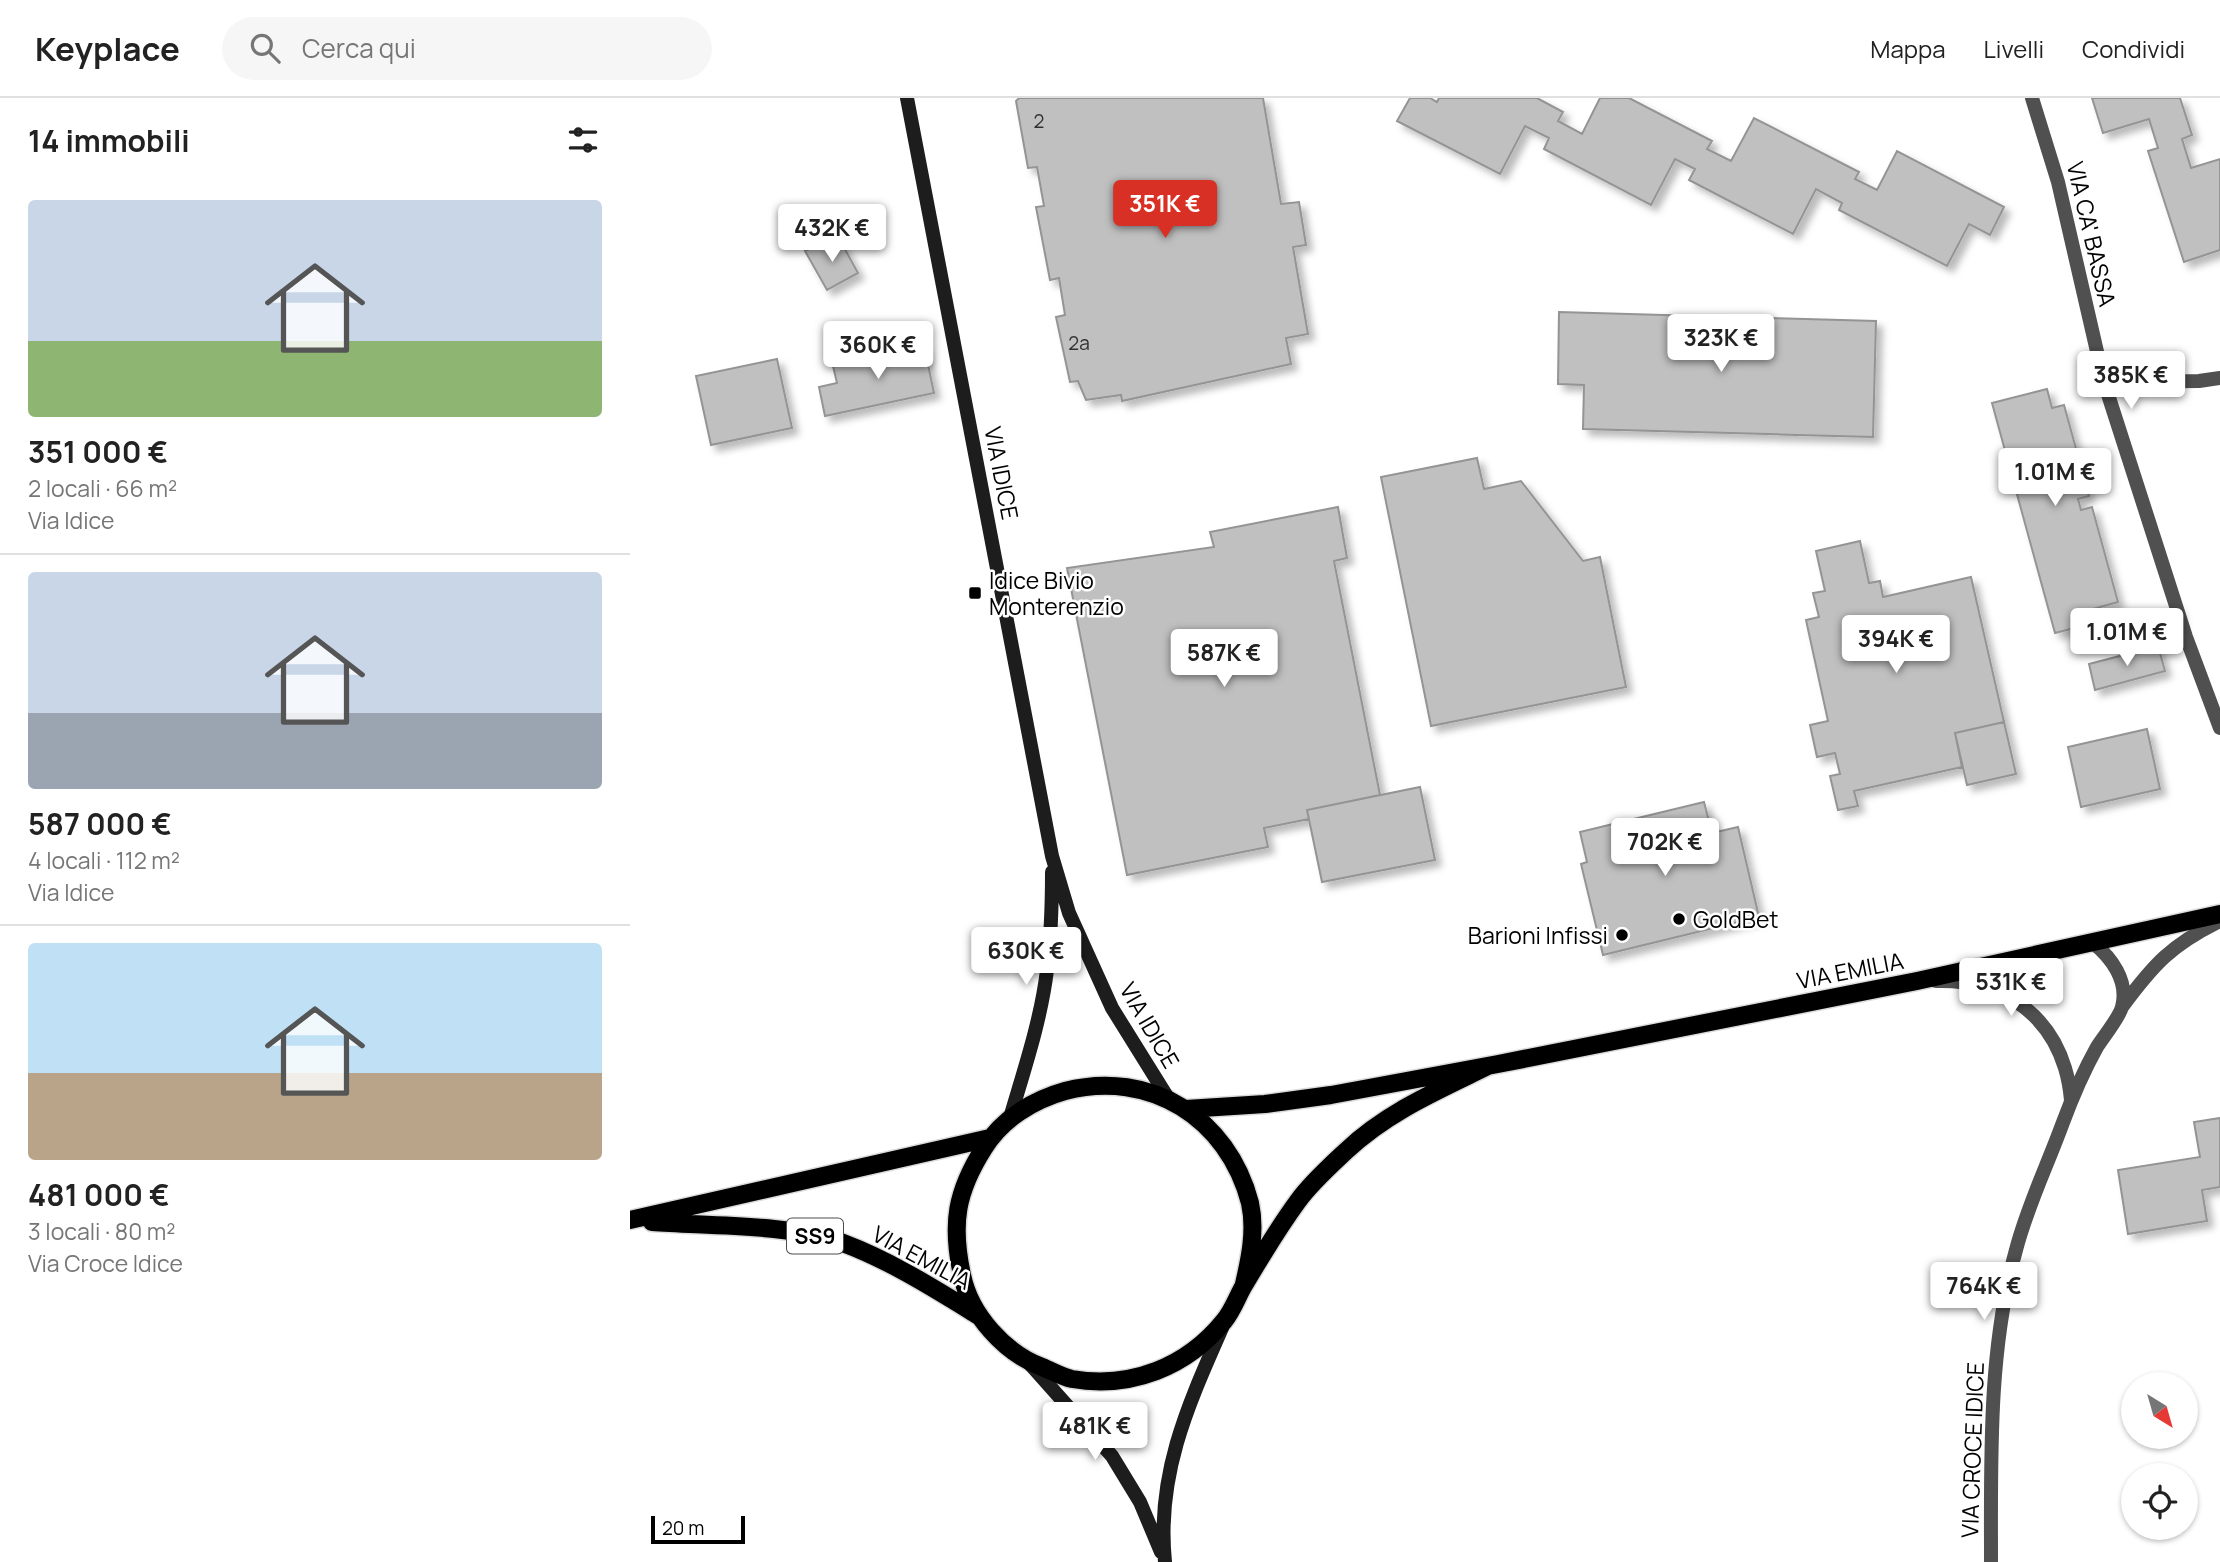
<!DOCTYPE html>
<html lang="it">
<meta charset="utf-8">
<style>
:root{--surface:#fff;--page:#f6f6f6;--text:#222;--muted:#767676;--line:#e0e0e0;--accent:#d93025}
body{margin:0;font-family:Manrope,sans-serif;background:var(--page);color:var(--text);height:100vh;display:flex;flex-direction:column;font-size:26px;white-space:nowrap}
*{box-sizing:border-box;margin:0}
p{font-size:23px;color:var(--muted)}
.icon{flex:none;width:38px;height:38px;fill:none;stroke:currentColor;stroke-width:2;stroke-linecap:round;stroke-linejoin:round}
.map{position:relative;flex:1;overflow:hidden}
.details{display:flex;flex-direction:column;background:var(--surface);width:630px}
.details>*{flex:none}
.needle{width:46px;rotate:143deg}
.tools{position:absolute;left:1491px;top:1274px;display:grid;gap:14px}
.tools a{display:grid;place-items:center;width:77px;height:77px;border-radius:50%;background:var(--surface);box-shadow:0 2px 5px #0004;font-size:35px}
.scale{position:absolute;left:21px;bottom:18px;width:94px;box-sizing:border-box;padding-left:7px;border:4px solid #000;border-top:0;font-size:19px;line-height:24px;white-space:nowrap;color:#000;-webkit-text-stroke:5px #fff;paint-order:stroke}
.price{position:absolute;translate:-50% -60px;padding:0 16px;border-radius:7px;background:#fff;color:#222;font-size:23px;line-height:46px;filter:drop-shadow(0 2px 4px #0008)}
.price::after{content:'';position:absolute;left:50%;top:42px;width:21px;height:16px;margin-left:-10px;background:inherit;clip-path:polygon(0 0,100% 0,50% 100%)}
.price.current{background:var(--accent);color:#fff}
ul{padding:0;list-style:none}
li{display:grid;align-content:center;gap:14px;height:371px;padding:0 28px}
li+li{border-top:2px solid var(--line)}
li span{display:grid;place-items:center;height:217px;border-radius:7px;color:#555}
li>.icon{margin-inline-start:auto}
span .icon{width:126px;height:126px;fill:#fffc;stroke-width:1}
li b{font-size:30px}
h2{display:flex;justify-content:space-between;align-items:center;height:84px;padding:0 28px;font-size:30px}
header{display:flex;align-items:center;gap:42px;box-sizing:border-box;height:98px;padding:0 35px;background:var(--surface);border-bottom:2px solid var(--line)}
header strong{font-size:33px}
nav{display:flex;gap:38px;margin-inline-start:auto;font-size:24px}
.search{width:490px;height:63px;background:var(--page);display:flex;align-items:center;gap:18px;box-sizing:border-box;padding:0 24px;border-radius:38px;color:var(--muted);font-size:26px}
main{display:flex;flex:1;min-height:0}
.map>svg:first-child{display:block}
.building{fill:#c0c0c0;stroke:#949494;stroke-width:2;filter:url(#shadow)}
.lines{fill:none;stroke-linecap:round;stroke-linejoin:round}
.primary-casing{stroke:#dbdbdb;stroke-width:21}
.street{stroke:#505050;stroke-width:14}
.secondary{stroke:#1d1d1d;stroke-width:14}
.primary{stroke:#000;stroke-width:18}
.poi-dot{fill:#000;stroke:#fff;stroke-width:2.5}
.labels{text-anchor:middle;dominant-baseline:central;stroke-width:5;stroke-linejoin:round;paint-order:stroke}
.number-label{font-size:19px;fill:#303030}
.shield{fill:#fff;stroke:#4c4c4c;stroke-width:2}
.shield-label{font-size:21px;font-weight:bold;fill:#000}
.street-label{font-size:23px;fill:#000;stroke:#fff}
.poi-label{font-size:23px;fill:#000;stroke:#fff;text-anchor:start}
</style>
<header>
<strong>Keyplace</strong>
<div class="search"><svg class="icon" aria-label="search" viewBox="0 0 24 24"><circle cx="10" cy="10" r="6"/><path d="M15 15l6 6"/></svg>Cerca qui</div>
<nav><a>Mappa</a><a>Livelli</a><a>Condividi</a></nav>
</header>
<main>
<section class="details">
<h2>14 immobili<svg class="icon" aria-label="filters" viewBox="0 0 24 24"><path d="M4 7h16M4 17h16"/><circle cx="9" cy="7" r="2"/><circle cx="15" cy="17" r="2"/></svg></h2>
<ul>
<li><span style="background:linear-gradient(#c9d6e8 65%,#8fb573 0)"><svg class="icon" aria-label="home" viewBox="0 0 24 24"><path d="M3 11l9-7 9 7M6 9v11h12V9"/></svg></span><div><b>351 000 €</b><p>2 locali · 66 m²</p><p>Via Idice</p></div></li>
<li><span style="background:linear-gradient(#c9d6e8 65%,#9aa5b1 0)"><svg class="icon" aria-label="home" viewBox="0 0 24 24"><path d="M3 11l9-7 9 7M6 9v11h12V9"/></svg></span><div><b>587 000 €</b><p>4 locali · 112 m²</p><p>Via Idice</p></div></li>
<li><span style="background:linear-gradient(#bfe0f5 60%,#b9a48a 0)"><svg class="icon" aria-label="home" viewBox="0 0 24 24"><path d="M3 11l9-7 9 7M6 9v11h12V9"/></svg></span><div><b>481 000 €</b><p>3 locali · 80 m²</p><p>Via Croce Idice</p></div></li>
</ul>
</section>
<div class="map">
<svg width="1590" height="1464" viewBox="0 0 1590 1464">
<defs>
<filter id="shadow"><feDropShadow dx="6" dy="6" stdDeviation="3.5" flood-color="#0004"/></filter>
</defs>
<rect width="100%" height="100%" fill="#fff"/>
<!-- building -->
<path class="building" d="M 389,0 L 633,0 L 651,106 L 669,104 L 676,147 L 663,149 L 678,236 L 656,240 L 661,266 L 492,303 L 491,297 L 456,302 L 448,283 L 440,284 L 426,219 L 435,217 L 429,180 L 420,182 L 406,109 L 414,108 L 407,69 L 398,70 L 386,3 Z
M 780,0 L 800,0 L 807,4 L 809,0 L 907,0 L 933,14 L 928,23 L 952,36 L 970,0 L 999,0 L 1082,43 L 1077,51 L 1101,63 L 1124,20 L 1229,74 L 1225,81 L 1247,92 L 1267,53 L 1374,109 L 1360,137 L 1339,126 L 1317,168 L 1209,112 L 1212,105 L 1186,91 L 1163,136 L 1059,82 L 1065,71 L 1045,61 L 1021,107 L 914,51 L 919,40 L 895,28 L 870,76 L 767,23 Z
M 1462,0 L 1550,0 L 1562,37 L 1552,41 L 1561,70 L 1590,61 L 1590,152 L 1554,164 L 1518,53 L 1528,50 L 1519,21 L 1473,35 Z
M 194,143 L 198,151 L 211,144 L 228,175 L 197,192 L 175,153 Z
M 929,214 L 1246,223 L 1243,339 L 953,331 L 954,287 L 928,286 Z
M 294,248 L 304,295 L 195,318 L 189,289 L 207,285 L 203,268 Z
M 147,261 L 162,330 L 81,347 L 66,278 Z
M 1417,291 L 1422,310 L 1434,307 L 1459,398 L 1448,401 L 1451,412 L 1462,409 L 1488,504 L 1456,513 L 1460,526 L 1425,535 L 1362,305 Z
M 847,360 L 854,391 L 891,383 L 953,463 L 970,459 L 996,589 L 801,628 L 751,379 Z
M 708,409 L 717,460 L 704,463 L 750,697 L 677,712 L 679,721 L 634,730 L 638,749 L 497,777 L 437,470 L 584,449 L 580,434 Z
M 1230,443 L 1239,485 L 1250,483 L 1253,499 L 1341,479 L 1374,624 L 1325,635 L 1332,669 L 1224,693 L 1228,708 L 1208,712 L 1200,678 L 1210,676 L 1205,655 L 1187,659 L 1180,627 L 1198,623 L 1176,522 L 1189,519 L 1183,495 L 1195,493 L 1186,453 Z
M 1528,548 L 1535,573 L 1465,592 L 1459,566 Z
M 1374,624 L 1386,676 L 1337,687 L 1325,635 Z
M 1517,631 L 1530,691 L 1451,709 L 1438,649 Z
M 790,689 L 805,762 L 692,784 L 677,712 Z
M 1074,704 L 1082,735 L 1108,729 L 1129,819 L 973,857 L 951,766 L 957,764 L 950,734 Z
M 1590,1020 L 1590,1089 L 1572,1092 L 1577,1123 L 1498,1136 L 1488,1072 L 1570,1059 L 1564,1024 Z"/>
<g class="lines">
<!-- primary casing -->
<g class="primary-casing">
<path id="primary" d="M 556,1011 L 635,1006 L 701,997 L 868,966 L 1287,883 L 1590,816
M 0,1122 L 360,1040
M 22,1124 C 78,1128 162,1126 213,1145 C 261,1163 305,1191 349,1218
M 614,1186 C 620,1160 626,1132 620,1105 C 598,1020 520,971 435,993 C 403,1002 372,1021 354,1050 C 326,1094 321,1126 332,1177 C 340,1217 375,1255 412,1269 C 422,1273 432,1279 442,1281 C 501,1291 557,1269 594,1223 C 604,1211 608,1196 616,1184 C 632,1157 649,1129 668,1103 C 681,1085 700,1068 716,1053 C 757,1014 809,992 858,968"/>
</g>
<!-- street -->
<path class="street" d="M 1402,0 L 1428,84 L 1474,284 L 1556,539 L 1590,630
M 1474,284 L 1569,283 L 1590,280
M 1306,883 C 1366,881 1417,911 1435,970 C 1438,980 1440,991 1441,1002
M 1492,909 C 1524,866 1541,847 1590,823
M 1361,1464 C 1361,1361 1358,1252 1386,1152 C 1397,1109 1417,1068 1432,1027 C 1442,1000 1453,974 1467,949 C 1474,938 1489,920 1492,909 C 1499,883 1481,859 1463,845"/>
<!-- secondary -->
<path class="secondary" d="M 277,0 L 422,758 L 439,815 L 482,910 L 538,1000
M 380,1020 C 394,972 411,922 417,872 C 421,839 422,806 422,774
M 400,1266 L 482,1358 L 510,1404 L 531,1454
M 535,1464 C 526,1377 558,1307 592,1230"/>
<!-- primary -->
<use href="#primary" class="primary"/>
</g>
<!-- markers -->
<g class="poi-dot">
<rect x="338" y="488" width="14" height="14" rx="3.5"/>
<circle cx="1049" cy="821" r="7"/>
<circle cx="992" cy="837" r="7"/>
</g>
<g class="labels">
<!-- number labels -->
<g class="number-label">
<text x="409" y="23">2</text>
<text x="449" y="245">2a</text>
</g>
<!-- shield labels -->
<rect class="shield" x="157" y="1120.5" width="56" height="35" rx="5"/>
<g class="shield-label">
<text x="185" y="1138">SS9</text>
</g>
<!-- street labels -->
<g class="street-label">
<text transform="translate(1462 136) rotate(77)">VIA CA' BASSA</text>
<text transform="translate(372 375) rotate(79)">VIA IDICE</text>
<text transform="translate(1220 872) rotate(-11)">VIA EMILIA</text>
<text transform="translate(520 927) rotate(60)">VIA IDICE</text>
<text transform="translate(292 1159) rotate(28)">VIA EMILIA</text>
<text transform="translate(1342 1352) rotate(-88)">VIA CROCE IDICE</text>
</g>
<!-- poi labels -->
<g class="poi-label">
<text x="359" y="482">Idice Bivio<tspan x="359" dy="26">Monterenzio</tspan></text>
<text x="1063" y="821">GoldBet</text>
<text x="978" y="837" text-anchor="end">Barioni Infissi</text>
</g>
</g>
</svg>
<div class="tools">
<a><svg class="needle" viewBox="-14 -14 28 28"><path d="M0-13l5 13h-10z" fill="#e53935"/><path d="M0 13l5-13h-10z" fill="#767676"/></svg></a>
<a><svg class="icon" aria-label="locate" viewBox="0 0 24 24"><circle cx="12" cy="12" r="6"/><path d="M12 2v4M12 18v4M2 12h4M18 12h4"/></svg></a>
</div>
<div class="scale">20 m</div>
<b class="price current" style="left:535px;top:142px">351K €</b>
<b class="price" style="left:202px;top:166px">432K €</b>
<b class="price" style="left:1091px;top:276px">323K €</b>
<b class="price" style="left:248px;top:283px">360K €</b>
<b class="price" style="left:1501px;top:313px">385K €</b>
<b class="price" style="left:1425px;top:410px">1.01M €</b>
<b class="price" style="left:1497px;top:570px">1.01M €</b>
<b class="price" style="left:1266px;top:577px">394K €</b>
<b class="price" style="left:594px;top:591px">587K €</b>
<b class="price" style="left:1035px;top:780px">702K €</b>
<b class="price" style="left:396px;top:889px">630K €</b>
<b class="price" style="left:1381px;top:920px">531K €</b>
<b class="price" style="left:1354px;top:1224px">764K €</b>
<b class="price" style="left:465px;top:1364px">481K €</b>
</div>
</main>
